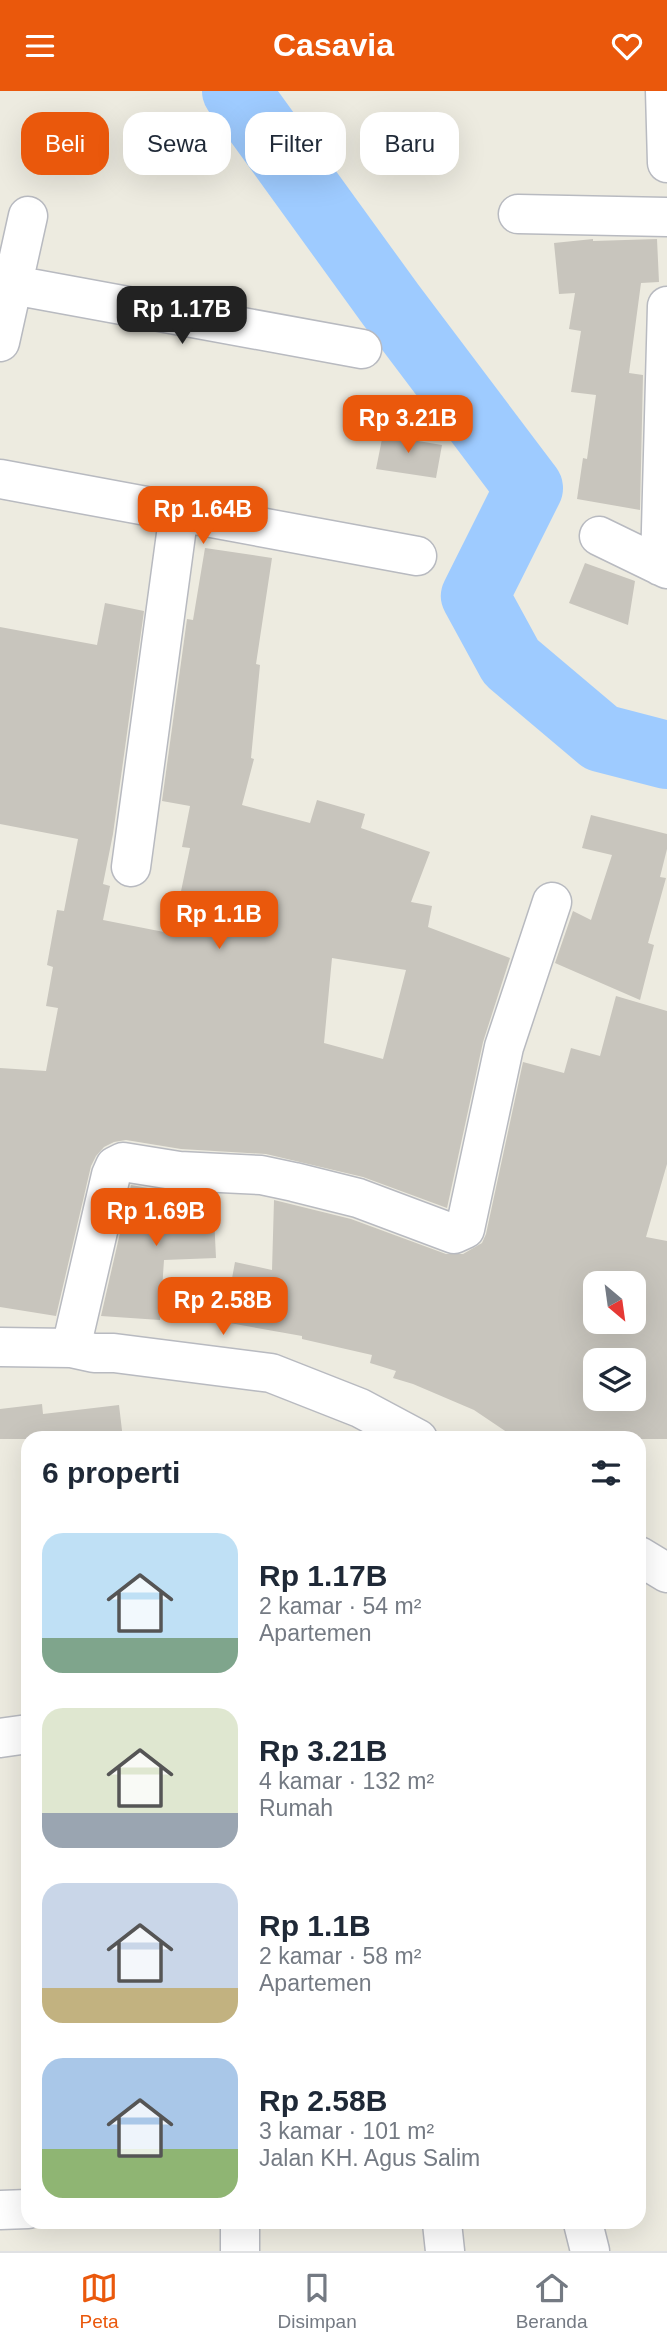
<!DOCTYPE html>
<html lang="id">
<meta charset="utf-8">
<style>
:root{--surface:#fff;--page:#f2f2f3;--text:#1f2937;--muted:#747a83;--line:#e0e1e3;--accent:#ea580c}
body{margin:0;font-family:Arial,sans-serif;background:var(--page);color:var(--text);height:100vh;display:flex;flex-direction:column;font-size:26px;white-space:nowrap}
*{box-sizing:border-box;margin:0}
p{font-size:23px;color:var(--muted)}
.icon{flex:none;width:38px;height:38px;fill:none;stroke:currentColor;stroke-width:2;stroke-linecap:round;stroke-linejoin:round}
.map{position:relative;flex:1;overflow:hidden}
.side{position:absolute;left:21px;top:1340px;width:625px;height:798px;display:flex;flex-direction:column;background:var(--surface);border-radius:21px;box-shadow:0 7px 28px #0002}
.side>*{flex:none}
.banner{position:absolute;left:21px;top:21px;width:626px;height:63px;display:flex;gap:14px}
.needle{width:46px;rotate:151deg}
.tools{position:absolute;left:583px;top:1180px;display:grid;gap:14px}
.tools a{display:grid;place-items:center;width:63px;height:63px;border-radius:14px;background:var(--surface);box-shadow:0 7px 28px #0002;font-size:35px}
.price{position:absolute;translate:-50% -60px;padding:0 16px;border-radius:14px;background:var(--accent);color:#fff;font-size:23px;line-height:46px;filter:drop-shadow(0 2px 4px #0008)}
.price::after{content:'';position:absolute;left:50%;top:42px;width:21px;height:16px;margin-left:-10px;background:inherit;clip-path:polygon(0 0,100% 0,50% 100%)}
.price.current{background:#222;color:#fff}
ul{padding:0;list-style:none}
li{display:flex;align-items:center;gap:21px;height:175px;padding:0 21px}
li span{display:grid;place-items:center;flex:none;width:196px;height:140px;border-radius:21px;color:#555}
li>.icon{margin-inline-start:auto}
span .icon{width:84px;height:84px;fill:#fffc;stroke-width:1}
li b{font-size:30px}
h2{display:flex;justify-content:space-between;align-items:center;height:84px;padding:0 21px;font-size:30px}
.tag{padding:0 24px;border-radius:21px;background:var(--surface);box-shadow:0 7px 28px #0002;font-size:24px;line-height:63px}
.tag.current{background:var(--accent);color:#fff}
header{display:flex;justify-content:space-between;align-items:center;height:91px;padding:0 21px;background:var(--accent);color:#fff;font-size:32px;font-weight:800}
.menu{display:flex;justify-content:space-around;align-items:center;height:98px;border-top:2px solid var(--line);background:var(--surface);font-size:19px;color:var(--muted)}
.menu a{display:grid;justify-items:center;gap:4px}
.menu .current{color:var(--accent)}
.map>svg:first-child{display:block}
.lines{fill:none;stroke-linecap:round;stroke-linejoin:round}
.river{stroke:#9ecbff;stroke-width:68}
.building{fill:#c8c5bd;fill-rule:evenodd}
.minor-casing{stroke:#b8bac0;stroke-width:41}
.minor{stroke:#fff;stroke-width:38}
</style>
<header><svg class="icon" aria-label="menu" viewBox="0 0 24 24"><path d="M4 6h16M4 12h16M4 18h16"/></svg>Casavia<svg class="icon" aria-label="heart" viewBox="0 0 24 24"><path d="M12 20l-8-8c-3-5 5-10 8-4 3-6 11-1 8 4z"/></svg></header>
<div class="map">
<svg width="667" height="2160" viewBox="0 0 667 2160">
<rect width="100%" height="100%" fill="#edebe0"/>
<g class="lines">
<!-- river -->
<path class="river" d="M 236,0 L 391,214 L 529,397 L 475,505 L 511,571 L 601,647 L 667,664"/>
</g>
<!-- building -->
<path class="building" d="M 593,148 L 593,150 L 657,148 L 659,191 L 641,192 L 629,282 L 643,284 L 640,419 L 577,408 L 583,367 L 587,368 L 596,304 L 571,301 L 581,240 L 569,238 L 575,202 L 559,203 L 554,152 Z
M 384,338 L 413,344 L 412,349 L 442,354 L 436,387 L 376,378 Z
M 205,457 L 272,467 L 256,573 L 260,574 L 251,667 L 254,668 L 242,714 L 310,732 L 317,709 L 365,723 L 361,737 L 430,761 L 411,811 L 432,815 L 428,836 L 510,867 L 483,951 L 447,1117 L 363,1086 L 266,1063 L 181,1058 L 126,1049 L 114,1051 L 104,1056 L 96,1065 L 91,1075 L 56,1225 L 0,1216 L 0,977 L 46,980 L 58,917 L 46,915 L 53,876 L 47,874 L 57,819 L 64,820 L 78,748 L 0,733 L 0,536 L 97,554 L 105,512 L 144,520 L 113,743 L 103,793 L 110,795 L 103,829 L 164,841 L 166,828 L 175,829 L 190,757 L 182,756 L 190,715 L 162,710 L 187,528 L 193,529 ZM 332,867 L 406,879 L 383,968 L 324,952 Z
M 585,472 L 635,490 L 628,534 L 569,512 Z
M 591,724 L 667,743 L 667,758 L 660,786 L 666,787 L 648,852 L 654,854 L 640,909 L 555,872 L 573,820 L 591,829 L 612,764 L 582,757 Z
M 616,905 L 667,920 L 667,1073 L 646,1146 L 667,1150 L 667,1348 L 517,1348 L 474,1319 L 413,1293 L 393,1287 L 396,1280 L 370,1272 L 372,1264 L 302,1248 L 302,1245 L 224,1231 L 235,1171 L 272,1179 L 274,1109 L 351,1128 L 446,1163 L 463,1163 L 482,1152 L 486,1143 L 523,971 L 564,982 L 571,957 L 600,965 ZM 595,1192 L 634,1192 L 634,1230 L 595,1230 ZM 595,1269 L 634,1269 L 634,1307 L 595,1307 Z
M 131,1094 L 176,1102 L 213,1104 L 216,1167 L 164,1169 L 160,1229 L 101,1225 Z
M 42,1313 L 43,1323 L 119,1314 L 123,1348 L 0,1348 L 0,1318 Z"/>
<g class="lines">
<!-- minor casing -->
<g class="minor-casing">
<path id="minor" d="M 665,0 L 667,72
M 518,123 L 667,126
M 13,194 L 362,258
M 0,251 L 28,125
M 0,388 L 417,465
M 599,445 L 667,478
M 660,475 L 667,215
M 131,776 L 179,421
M 0,1256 L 71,1257 L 94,1262 L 114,1262 L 271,1282 L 360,1317 L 418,1348
M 71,1257 L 111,1084 L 115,1075 L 123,1071 L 179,1080 L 261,1084 L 294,1091 L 358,1107 L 454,1143 L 465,1138 L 504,956 L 552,811
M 639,1465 L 667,1482
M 0,1647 L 28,1643
M 0,2119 L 28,2118
M 240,2132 L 240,2160
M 442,2132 L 445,2160
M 583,2132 L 590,2160"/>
</g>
<!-- minor -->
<use href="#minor" class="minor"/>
</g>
</svg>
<div class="tools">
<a><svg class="needle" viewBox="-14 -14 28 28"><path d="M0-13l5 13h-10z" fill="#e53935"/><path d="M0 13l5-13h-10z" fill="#747a83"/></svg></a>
<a><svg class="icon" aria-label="layers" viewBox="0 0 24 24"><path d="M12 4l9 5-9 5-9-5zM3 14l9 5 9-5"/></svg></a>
</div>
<b class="price current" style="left:182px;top:255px">Rp 1.17B</b>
<b class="price" style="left:408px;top:364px">Rp 3.21B</b>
<b class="price" style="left:203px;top:455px">Rp 1.64B</b>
<b class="price" style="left:219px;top:860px">Rp 1.1B</b>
<b class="price" style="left:156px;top:1157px">Rp 1.69B</b>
<b class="price" style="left:223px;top:1246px">Rp 2.58B</b>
<div class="banner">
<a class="tag current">Beli</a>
<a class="tag">Sewa</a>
<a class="tag">Filter</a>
<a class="tag">Baru</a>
</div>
<section class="side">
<h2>6 properti<svg class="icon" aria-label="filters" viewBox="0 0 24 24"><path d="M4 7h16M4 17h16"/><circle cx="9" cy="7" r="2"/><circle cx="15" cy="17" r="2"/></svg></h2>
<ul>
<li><span style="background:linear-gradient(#bfe0f5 75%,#7fa58c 0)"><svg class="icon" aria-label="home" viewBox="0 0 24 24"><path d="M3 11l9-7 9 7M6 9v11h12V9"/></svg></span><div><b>Rp 1.17B</b><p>2 kamar · 54 m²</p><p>Apartemen</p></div></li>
<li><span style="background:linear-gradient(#dfe7d0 75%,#9aa5b1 0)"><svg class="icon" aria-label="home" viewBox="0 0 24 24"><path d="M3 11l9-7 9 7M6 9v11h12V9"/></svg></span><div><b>Rp 3.21B</b><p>4 kamar · 132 m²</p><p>Rumah</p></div></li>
<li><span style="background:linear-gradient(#c9d6e8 75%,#c2b280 0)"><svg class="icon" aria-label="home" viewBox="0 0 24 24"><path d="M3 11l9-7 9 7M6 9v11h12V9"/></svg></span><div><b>Rp 1.1B</b><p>2 kamar · 58 m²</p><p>Apartemen</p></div></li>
<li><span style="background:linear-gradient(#a9c7e8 65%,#8fb573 0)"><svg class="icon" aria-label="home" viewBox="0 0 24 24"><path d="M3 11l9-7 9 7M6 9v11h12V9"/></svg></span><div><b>Rp 2.58B</b><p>3 kamar · 101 m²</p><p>Jalan KH. Agus Salim</p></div></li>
</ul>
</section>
</div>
<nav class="menu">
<a class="current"><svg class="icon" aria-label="map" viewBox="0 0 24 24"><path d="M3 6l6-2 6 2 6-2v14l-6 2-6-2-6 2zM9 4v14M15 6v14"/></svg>Peta</a>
<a><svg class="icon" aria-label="saved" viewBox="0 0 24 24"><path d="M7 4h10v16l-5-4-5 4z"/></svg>Disimpan</a>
<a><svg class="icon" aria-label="home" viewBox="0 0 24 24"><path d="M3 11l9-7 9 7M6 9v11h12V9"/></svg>Beranda</a>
</nav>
